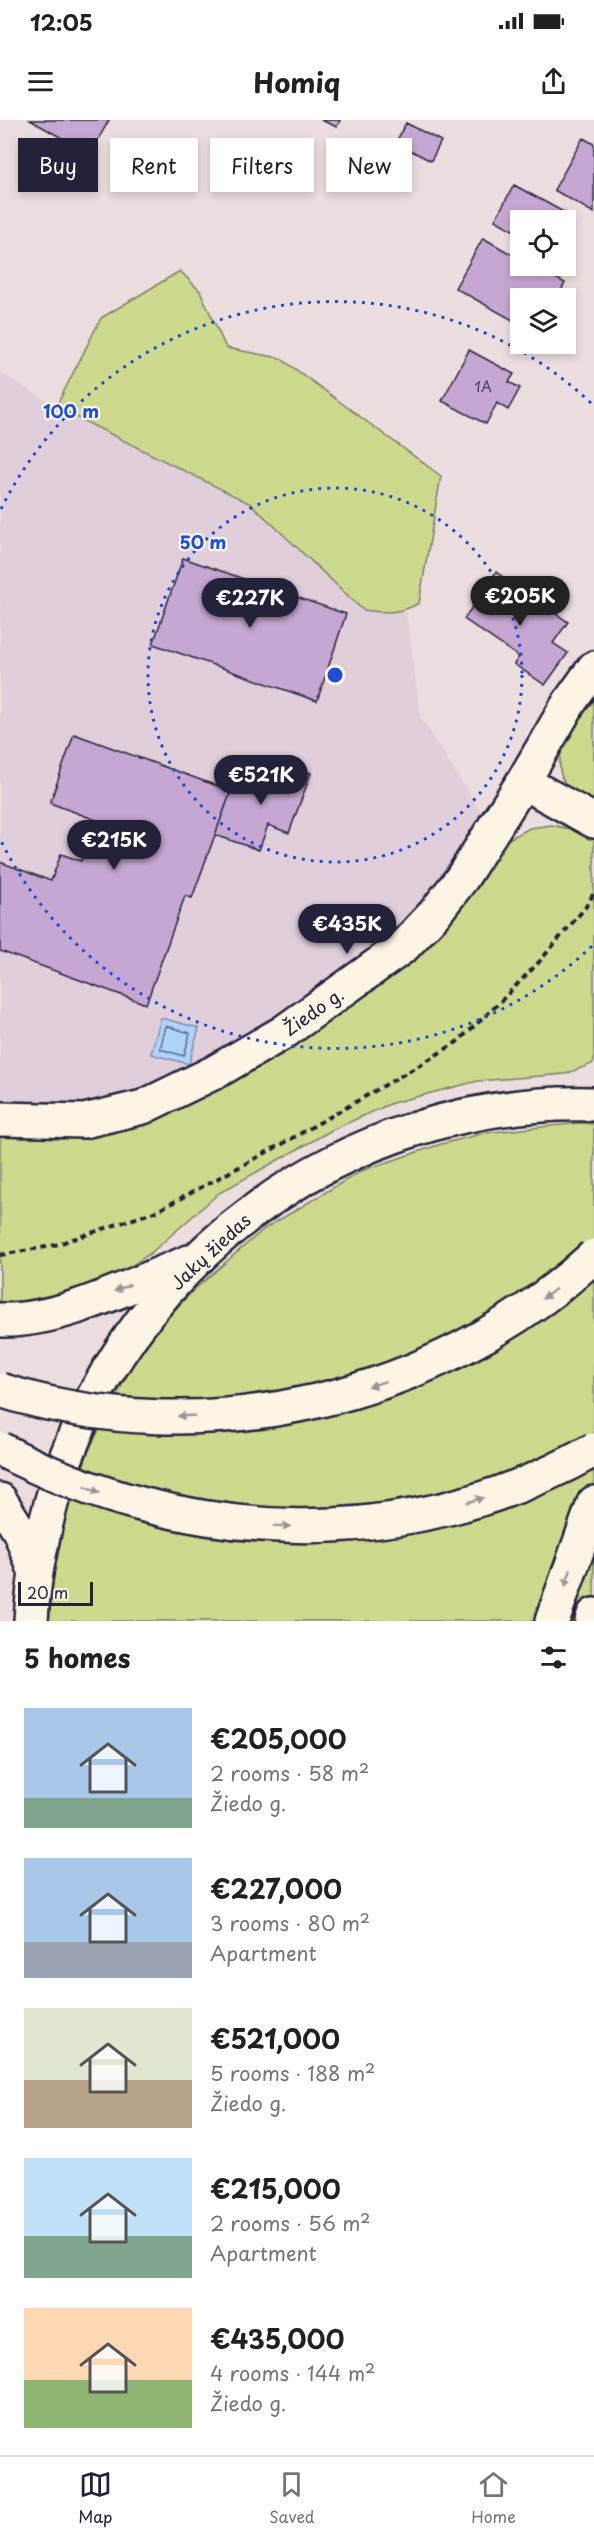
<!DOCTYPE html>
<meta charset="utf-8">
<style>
:root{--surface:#fff;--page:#f6f6f6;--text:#202124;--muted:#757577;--line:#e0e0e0;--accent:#22223b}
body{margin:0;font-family:"Playpen Sans",sans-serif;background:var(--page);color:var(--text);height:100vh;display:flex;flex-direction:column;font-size:22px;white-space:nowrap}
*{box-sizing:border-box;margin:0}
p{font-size:20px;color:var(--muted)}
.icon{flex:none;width:33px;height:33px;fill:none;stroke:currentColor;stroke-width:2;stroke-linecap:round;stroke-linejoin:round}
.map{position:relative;height:1501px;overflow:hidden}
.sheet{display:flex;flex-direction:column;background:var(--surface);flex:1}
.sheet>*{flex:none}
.top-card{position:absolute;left:18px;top:18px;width:558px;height:54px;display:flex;gap:12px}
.controls{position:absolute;left:510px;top:90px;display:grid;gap:12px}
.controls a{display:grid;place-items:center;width:66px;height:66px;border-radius:0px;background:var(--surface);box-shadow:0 3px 9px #0003;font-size:30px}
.scale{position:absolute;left:18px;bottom:15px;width:75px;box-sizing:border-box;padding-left:6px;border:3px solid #22223b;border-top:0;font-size:16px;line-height:21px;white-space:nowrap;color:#22223b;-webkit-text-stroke:4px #fcf5e5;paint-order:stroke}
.price{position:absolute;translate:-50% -51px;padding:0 14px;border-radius:21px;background:var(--accent);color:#fff;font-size:20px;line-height:39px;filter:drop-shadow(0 2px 3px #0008)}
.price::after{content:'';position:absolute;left:50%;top:36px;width:18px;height:14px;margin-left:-9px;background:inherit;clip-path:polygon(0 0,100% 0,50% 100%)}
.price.selected{background:#222;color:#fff}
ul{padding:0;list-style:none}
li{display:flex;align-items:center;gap:18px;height:150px;padding:0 24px}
li span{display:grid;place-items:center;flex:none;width:168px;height:120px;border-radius:0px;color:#555}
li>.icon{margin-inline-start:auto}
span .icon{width:72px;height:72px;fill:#fffc;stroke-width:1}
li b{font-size:26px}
h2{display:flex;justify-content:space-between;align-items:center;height:72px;padding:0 24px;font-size:26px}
.chip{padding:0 21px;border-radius:0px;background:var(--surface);box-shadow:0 3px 9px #0003;font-size:21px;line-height:54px}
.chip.selected{background:var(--accent);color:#fff}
.status{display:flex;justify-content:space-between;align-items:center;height:42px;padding:0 30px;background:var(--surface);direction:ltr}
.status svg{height:16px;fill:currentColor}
header{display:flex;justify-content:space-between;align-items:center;height:78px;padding:0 24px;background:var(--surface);font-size:27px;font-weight:700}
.tab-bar{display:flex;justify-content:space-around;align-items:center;height:84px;border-top:2px solid var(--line);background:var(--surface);font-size:16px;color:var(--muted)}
.tab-bar a{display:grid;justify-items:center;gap:3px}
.tab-bar .selected{color:var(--accent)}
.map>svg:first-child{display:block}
.built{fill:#e1cedb}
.green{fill:#cdd98d;stroke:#787e64;stroke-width:1.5}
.water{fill:#b0d4f9;stroke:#778dad;stroke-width:1.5}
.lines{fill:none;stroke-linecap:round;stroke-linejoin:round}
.shore{stroke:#5b6987;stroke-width:1.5}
.building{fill:#c6a7d2;stroke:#22223b;stroke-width:1.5}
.minor-casing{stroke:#22223b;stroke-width:38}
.highway-casing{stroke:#22223b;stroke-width:38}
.path{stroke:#22223b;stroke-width:4;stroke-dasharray:6 4.5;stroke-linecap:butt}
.minor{stroke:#fcf5e5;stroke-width:33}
.highway{stroke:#fcf5e5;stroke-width:33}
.highway-bridge-casing{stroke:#22223b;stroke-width:38;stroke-linecap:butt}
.highway-bridge{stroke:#fcf5e5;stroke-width:33}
.oneway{fill:#9a9698}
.ring{fill:none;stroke:#1d4ed8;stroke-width:3;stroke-dasharray:3 6}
.labels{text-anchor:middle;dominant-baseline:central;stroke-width:4.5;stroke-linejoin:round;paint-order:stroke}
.number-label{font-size:15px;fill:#4b4361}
.street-label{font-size:18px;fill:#22223b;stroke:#fcf5e5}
.centre{fill:#1d4ed8;stroke:#fcf5e5;stroke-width:3}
.ring-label{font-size:18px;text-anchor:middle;font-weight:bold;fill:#1d4ed8;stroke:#fcf5e5;stroke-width:4.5;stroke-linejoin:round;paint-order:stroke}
</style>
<div class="status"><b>12:05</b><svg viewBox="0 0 49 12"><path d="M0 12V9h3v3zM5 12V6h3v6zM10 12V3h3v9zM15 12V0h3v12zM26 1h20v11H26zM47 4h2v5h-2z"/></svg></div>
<header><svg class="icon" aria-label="menu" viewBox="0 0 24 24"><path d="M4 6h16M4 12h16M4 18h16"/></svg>Homiq<svg class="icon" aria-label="share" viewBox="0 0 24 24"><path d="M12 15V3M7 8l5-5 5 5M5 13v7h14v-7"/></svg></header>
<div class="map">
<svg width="594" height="1501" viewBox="0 0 594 1501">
<rect width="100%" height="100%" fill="#ecdedf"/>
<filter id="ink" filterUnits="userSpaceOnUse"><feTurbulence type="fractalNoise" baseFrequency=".0167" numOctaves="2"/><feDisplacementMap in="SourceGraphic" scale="12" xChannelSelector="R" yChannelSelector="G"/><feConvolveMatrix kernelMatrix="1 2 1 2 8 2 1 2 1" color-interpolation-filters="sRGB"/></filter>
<g filter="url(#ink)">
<!-- built -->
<path class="built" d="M 0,252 L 56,287 L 251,384 L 326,455 L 387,493 L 406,491 L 421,598 L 493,711 L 435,793 L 143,987 L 0,999 Z"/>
<!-- green -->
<path class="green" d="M 180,151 L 200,171 L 226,228 L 280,238 L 441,356 L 419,483 C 400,494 384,493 363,490 L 251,384 L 56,287 L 101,198 Z
M 594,571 L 594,689 C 586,683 574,677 568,669 C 544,638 578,597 594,571 Z
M 551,705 L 575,710 L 594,718 L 594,941 L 592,944 L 565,954 L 478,961 L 392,983 L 332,1010 L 219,1073 L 151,1133 L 110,1160 L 47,1184 L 0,1190 L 0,1014 L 60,1019 L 126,1009 L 219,967 L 505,721 L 530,708 Z
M 579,1003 L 594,1004 L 594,1501 L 49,1501 L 58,1413 L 90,1328 L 135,1240 L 159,1206 L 196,1168 L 264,1109 L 361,1051 L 441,1024 L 485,1013 Z"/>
<!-- water -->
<path class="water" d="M 161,898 L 199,908 L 189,944 L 151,934 Z"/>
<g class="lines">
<!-- shore -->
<path class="shore" d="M 166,906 L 190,913 L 184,936 L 160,929 Z"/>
</g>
<!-- building -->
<path class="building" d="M 30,0 L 109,0 L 90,34 Z
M 321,0 L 340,0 L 337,7 Z
M 406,3 L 441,21 L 431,41 L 410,30 L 407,37 L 392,30 Z
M 583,18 L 594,24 L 594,93 L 554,70 Z
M 514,65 L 571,96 L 566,106 L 566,100 L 520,100 L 520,114 L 495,100 Z
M 483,118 L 520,139 L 520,146 L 533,146 L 565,163 L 557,178 L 520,178 L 520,204 L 455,168 Z
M 469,230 L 514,254 L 509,262 L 520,268 L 508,290 L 497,283 L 486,304 L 442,281 Z
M 183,438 L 346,494 L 317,581 L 153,524 Z
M 496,452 L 568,502 L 553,523 L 568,533 L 545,565 L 514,544 L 519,537 L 464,499 Z
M 74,614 L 231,671 L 192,778 L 185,776 L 146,884 L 0,831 L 0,742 L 51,761 L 61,734 L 81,741 L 96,700 L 50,683 Z
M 288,645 L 311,653 L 289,713 L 268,705 L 259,730 L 215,715 L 231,671 L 227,669 L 235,647 L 281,664 Z"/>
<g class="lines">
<!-- minor casing -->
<g class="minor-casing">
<path id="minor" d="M 523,662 L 594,701
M 0,999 L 84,1001 L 143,987 L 215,952 L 284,912 L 404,826 L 435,793 L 462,758 L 523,662 L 569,583 L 594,548"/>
</g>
<!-- highway casing -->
<g class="highway-casing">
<path id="highway" d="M 0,1200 C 62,1202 132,1164 189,1142
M 0,1380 L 20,1412 L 36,1453
M 31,1501 C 33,1460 41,1420 52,1380 C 121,1141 345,977 594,984
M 552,1501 L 594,1383
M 592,1501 L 594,1495"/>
</g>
<!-- path -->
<path class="path" d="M 0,1135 L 52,1126 L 157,1091 L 284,1023 L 420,945 L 457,922 L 497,885 L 539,842 L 585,788 L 594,773"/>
<!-- minor -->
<use href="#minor" class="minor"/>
<!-- highway -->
<use href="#highway" class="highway"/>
<!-- highway-bridge casing -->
<g class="highway-bridge-casing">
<path id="highway-bridge" d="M 0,1270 C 203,1335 438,1280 594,1136
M 0,1329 C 187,1427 408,1435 594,1330"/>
</g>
<!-- highway-bridge -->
<use href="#highway-bridge" class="highway-bridge"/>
</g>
<!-- one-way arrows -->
<defs><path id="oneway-solid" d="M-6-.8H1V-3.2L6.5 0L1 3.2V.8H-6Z" transform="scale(1.5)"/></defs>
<g class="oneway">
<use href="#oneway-solid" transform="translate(122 1168) rotate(158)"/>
<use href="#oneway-solid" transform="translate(549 1174) rotate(143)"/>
<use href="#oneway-solid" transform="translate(377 1264) rotate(161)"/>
<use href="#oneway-solid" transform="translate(186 1296) rotate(178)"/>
<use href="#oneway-solid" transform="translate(92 1370) rotate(20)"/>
<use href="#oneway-solid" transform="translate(475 1380) rotate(-16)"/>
<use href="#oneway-solid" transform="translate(282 1406) rotate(1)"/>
<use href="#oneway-solid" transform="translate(568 1458) rotate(109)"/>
</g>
</g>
<!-- distance rings -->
<g class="ring">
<circle cx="335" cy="555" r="187"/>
<path d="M592 826A373 373 0 0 1 1 721M1 389A373 373 0 0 1 592 284"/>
</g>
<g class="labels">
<!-- number labels -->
<g class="number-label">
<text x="483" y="265">1A</text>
</g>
<!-- street labels -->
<g class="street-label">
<text transform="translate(313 891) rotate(-35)">Žiedo g.</text>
<text transform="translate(210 1131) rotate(-43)">Jakų žiedas</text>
</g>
</g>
<circle cx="335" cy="555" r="9" class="centre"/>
<g class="ring-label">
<text x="71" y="298">100 m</text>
<text x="203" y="429">50 m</text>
</g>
</svg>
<div class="controls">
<a><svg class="icon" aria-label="locate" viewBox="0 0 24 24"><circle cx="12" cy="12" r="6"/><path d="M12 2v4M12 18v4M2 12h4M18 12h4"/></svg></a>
<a><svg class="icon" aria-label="layers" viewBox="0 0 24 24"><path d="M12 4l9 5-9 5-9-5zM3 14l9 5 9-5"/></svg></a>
</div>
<div class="scale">20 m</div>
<b class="price selected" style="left:520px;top:507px">€205K</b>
<b class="price" style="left:250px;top:509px">€227K</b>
<b class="price" style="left:261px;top:686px">€521K</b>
<b class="price" style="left:114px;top:751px">€215K</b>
<b class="price" style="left:347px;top:835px">€435K</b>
<div class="top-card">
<a class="chip selected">Buy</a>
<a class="chip">Rent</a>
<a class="chip">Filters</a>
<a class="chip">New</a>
</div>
</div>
<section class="sheet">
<h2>5 homes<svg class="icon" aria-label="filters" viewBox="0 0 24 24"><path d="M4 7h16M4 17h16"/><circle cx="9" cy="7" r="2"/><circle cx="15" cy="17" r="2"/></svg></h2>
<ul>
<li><span style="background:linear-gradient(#a9c7e8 75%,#7fa58c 0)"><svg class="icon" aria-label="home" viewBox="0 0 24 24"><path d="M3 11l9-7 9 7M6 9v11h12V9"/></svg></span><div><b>€205,000</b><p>2 rooms · 58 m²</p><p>Žiedo g.</p></div></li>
<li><span style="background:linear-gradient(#a9c7e8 70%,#9aa5b1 0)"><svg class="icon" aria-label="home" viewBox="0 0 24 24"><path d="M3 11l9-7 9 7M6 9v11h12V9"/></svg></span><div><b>€227,000</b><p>3 rooms · 80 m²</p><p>Apartment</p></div></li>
<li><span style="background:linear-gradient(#dfe7d0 60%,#b9a48a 0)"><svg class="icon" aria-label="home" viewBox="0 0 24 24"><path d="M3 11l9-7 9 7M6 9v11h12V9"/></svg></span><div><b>€521,000</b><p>5 rooms · 188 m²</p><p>Žiedo g.</p></div></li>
<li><span style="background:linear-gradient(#bfe0f5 65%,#7fa58c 0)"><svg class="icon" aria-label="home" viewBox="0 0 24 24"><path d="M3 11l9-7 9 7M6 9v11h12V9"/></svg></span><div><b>€215,000</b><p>2 rooms · 56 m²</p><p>Apartment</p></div></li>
<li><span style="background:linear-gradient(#ffd9b3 60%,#8fb573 0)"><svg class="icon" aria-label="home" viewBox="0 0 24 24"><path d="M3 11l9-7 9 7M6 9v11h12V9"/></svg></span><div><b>€435,000</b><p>4 rooms · 144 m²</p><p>Žiedo g.</p></div></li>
</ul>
</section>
<nav class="tab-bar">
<a class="selected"><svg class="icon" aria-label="map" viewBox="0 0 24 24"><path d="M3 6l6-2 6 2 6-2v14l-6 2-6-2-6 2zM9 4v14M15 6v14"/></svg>Map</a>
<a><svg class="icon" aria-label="saved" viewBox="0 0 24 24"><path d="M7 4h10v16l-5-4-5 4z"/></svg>Saved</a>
<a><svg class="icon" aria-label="home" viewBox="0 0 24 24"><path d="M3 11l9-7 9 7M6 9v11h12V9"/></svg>Home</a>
</nav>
